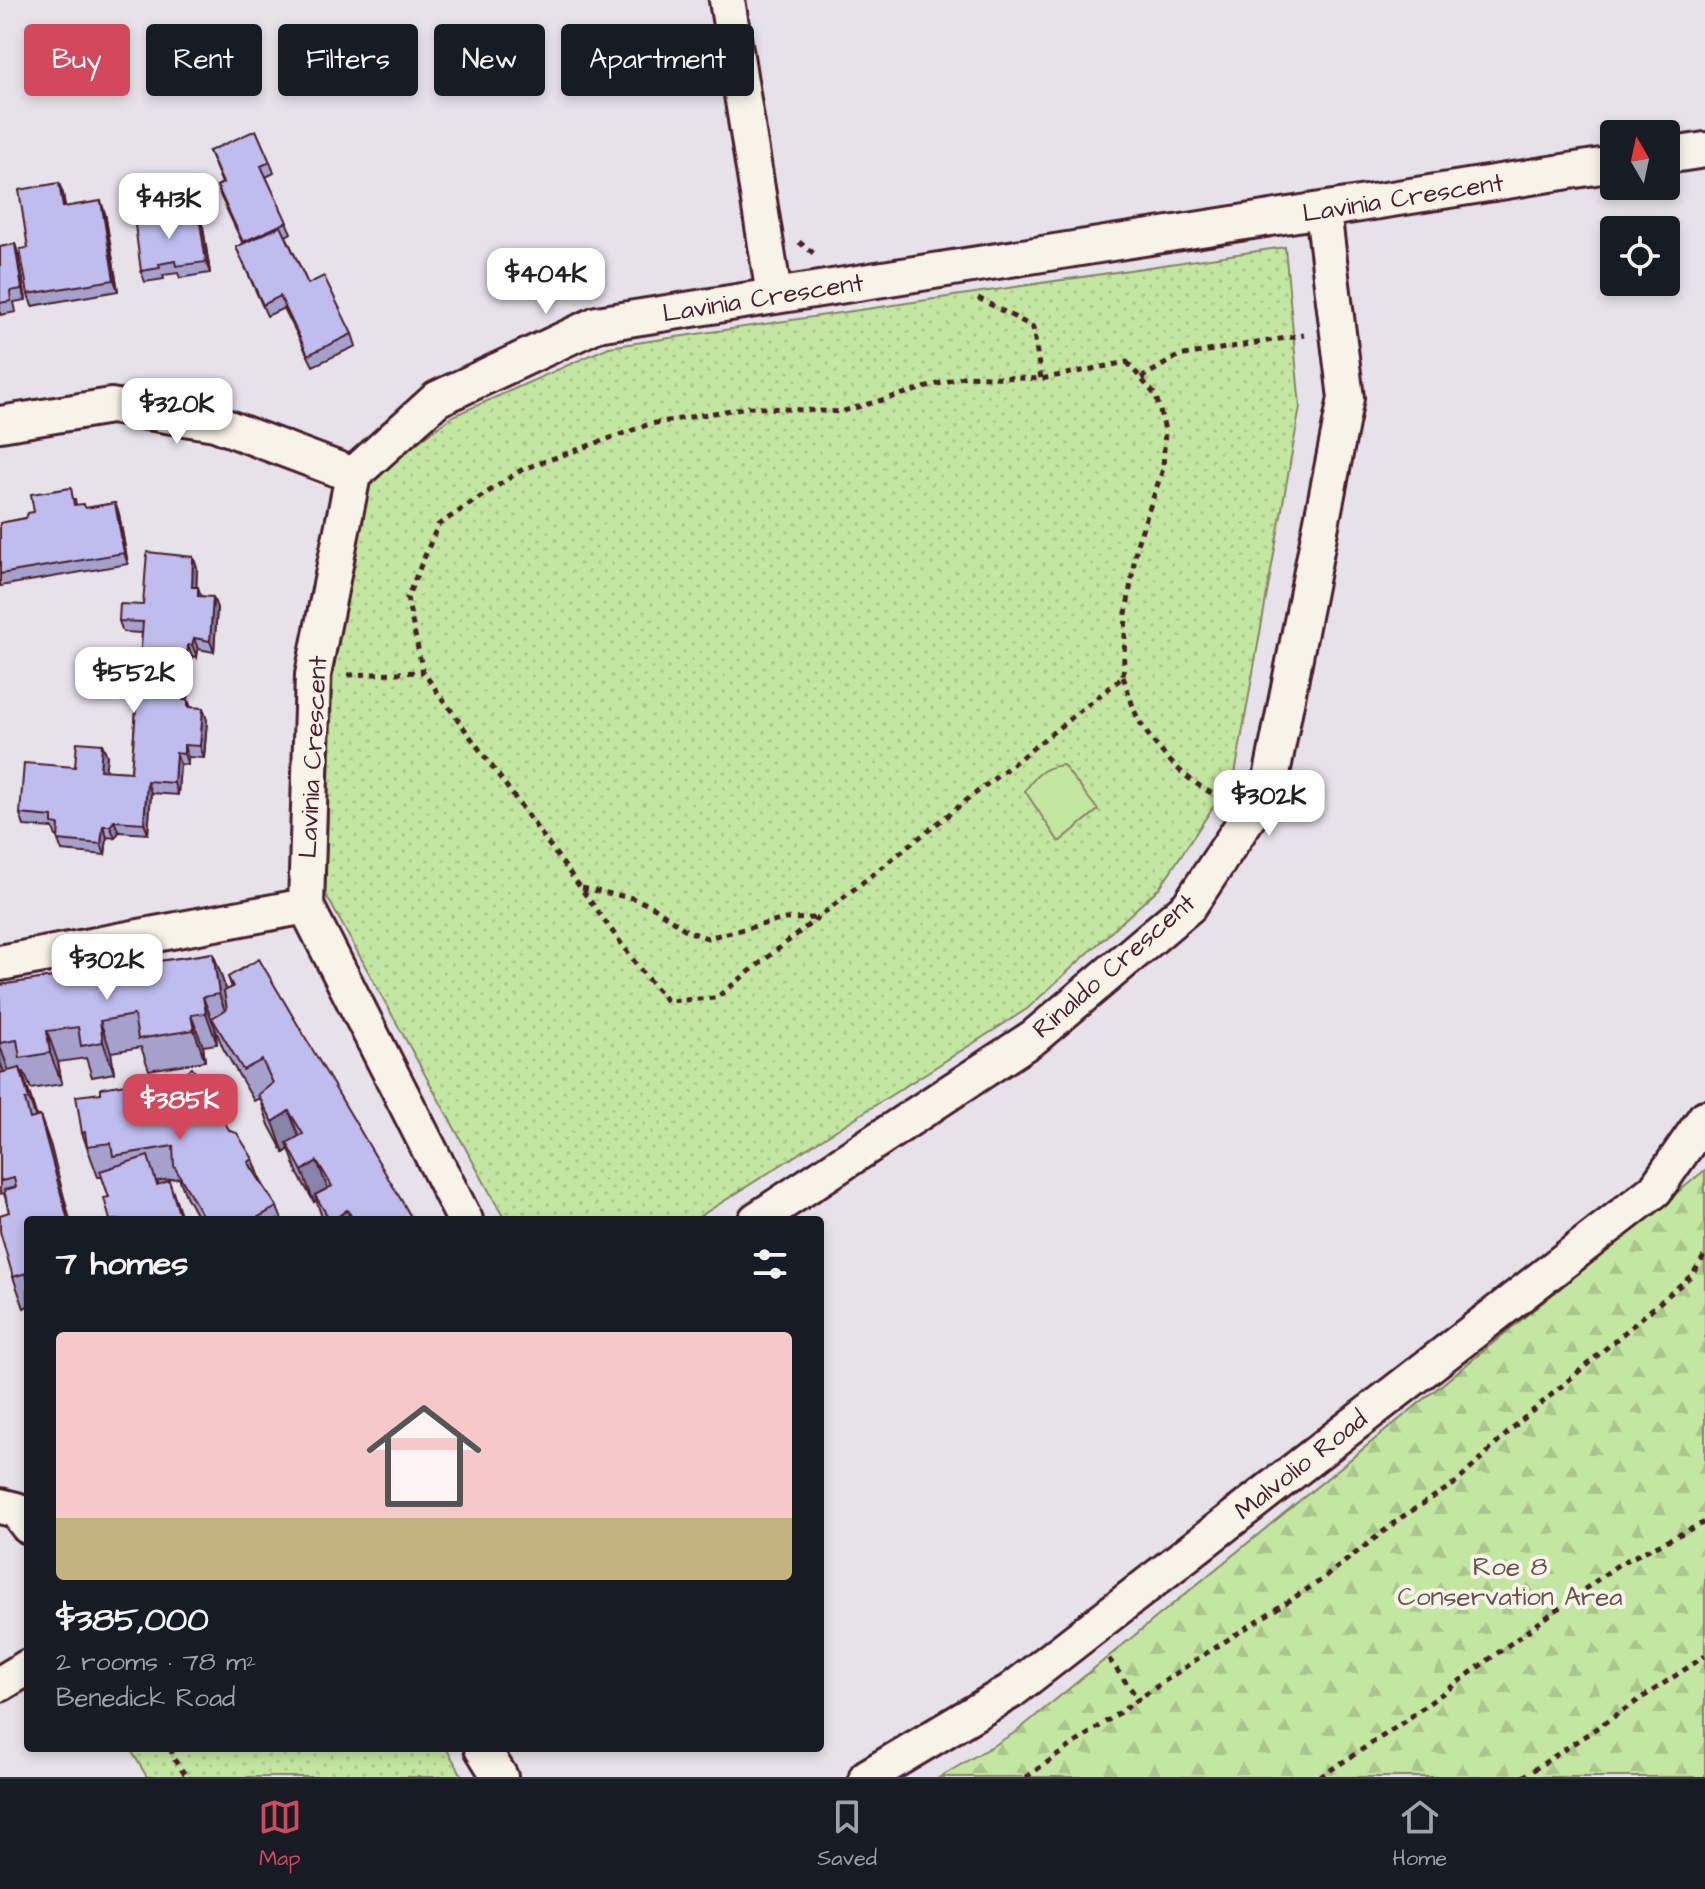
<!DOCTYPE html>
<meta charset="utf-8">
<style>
:root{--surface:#171b24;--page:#242831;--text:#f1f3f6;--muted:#9ea1a6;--line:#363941;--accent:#d1495b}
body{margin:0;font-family:"Architects Daughter",sans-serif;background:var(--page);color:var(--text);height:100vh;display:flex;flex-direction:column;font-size:30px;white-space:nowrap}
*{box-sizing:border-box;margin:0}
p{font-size:26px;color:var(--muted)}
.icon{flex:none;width:44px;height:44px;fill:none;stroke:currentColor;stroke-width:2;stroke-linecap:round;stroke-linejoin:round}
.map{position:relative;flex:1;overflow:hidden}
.sheet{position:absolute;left:24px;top:1216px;width:800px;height:536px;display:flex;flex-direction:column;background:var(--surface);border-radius:8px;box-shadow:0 4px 12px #0003}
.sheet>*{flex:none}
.top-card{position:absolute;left:24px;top:24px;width:800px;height:72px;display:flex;gap:16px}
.needle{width:52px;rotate:351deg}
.tools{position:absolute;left:1600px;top:120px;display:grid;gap:16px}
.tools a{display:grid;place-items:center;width:80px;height:80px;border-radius:8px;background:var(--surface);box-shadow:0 4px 12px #0003;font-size:40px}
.price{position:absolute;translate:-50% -68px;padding:0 18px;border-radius:16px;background:#fff;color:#222;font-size:26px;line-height:52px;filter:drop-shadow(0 2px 4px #0008)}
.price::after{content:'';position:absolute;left:50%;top:48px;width:24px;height:18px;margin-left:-12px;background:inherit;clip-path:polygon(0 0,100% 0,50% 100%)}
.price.on{background:var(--accent);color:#fff}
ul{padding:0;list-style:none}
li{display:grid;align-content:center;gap:16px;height:424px;padding:0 32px}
li span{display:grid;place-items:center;height:248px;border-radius:8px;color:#555}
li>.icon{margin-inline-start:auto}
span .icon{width:144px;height:144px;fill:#fffc;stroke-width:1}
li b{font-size:34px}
h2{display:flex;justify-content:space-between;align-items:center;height:96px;padding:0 32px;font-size:34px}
.chip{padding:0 28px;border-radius:8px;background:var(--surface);box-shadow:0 4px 12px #0003;font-size:28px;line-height:72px}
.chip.on{background:var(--accent);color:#fff}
.tab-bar{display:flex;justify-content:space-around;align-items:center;height:112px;border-top:2px solid var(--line);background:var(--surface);font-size:22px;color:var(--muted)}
.tab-bar a{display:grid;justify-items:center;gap:4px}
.tab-bar .on{color:var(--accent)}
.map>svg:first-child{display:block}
.forest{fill:url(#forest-firs);stroke:#868366;stroke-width:2}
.park{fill:url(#park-dots);stroke:#868366;stroke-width:2}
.garden{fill:#c3e7a1;stroke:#868366;stroke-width:2}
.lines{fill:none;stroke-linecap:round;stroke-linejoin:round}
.minor-casing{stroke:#4a1f2b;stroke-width:40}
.path{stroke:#4a1f2b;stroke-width:5;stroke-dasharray:6 6;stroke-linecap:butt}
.minor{stroke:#f7f3e8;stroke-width:34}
.wall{fill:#a4a2cd;stroke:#4a1f2b;stroke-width:2}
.shaded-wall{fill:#8684a7;stroke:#4a1f2b;stroke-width:2}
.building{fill:#bfbcee;stroke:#4a1f2b;stroke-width:2}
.labels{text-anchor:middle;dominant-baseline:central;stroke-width:8;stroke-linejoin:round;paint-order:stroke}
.street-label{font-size:26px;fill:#4a1f2b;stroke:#f7f3e8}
.park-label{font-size:26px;fill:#685148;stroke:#f7f3e8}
</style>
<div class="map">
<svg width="1705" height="1777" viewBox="0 0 1705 1777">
<defs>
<pattern id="forest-firs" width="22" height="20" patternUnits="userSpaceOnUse" patternTransform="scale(2)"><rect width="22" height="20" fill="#c3e7a1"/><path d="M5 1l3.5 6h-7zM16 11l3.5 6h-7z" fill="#a9c68b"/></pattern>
<pattern id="park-dots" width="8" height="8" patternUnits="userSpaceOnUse" patternTransform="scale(2)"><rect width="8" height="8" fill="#c3e7a1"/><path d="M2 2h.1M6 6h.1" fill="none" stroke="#a9c68b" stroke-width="1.8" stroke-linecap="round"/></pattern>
</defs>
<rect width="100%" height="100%" fill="#e6e2ea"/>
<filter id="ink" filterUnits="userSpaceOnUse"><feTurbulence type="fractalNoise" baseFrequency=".0125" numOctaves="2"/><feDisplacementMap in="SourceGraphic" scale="16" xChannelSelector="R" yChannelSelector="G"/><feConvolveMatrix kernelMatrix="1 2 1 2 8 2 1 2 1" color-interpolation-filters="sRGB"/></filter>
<g filter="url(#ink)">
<!-- forest -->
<path class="forest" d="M 1705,1170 L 1705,1777 L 940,1777 L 1016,1732 Z"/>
<!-- park -->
<path class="park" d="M 1285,247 L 1300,407 L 1235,774 L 1160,887 L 1027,1009 L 694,1220 L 505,1220 L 325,893 L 333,670 L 370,478 L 453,416 L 609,347 Z
M 130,1748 L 446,1748 L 463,1777 L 147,1777 Z"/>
<!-- garden -->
<path class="garden" d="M 1063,765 L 1098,810 L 1059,842 L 1025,791 C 1036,775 1043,767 1063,765 Z"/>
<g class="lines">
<!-- minor casing -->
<g class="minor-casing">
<path id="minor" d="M 727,0 L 774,295
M 1666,156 L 1705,150
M 0,424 L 111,406 L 215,423 L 353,475
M 0,963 L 306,906
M 465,1220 L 306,906 L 313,675 L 353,475 L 437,399 L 597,324 L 1614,164
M 756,1220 L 1034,1037 L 1189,906 L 1270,784 L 1346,398 L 1323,211
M 0,1506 L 16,1510 L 28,1526
M 0,1684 L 28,1667
M 482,1748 L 500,1777
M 867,1777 L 1011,1691 L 1655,1190 L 1705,1118"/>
</g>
<!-- path -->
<path class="path" d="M 799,242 L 816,255
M 978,298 L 1033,327 L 1041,379
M 1127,362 L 1156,396 L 1165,430 L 1163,469 L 1137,544 L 1126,614 L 1123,677 L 716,998 L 667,1001 L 642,972 L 423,672 L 407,598 L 438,525 L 523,469 L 650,424 L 748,407 L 840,412 L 966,376 L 1041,379 Z
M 1141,378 L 1178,356 L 1304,335
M 348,675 L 423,672
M 1123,677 C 1129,692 1133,711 1141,724 C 1159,753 1189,784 1220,797
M 582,888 L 632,898 L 654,907 L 687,931 L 707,938 L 785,919 L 817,918
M 1109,1659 L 1139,1700
M 171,1748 L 173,1758 L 187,1777
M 1026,1777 L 1191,1663 L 1320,1581 L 1402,1517 L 1457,1482 L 1516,1425 L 1692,1275 L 1705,1255
M 1320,1777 L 1398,1726 L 1619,1564 L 1705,1522
M 1523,1777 L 1705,1656"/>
<!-- minor -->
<use href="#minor" class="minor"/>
</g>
<!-- wall -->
<path class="wall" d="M 209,151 L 270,162 L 274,173 L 266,177 L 291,233 L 286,236 L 308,284 L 352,334 L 356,346 L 313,366 L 284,308 L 267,316 L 236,247 L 243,244 L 221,197 L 217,186 L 222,183 Z
M 63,194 L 65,207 L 105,213 L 118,291 L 32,306 L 28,294 L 28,248 Z
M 168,221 L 203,227 L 210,273 L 180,278 L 178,273 L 163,275 L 164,279 L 145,282 L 141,271 Z
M 15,244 L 19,256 L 26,300 L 14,302 L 16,312 L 0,315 L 0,247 Z
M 75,499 L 76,505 L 86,508 L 115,503 L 119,514 L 128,564 L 0,586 L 0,523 L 26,518 L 34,512 Z
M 193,557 L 197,568 L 196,587 L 198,587 L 201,596 L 217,608 L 214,652 L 198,649 L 197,657 L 192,656 L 188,700 L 191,708 L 207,720 L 204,758 L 188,757 L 188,765 L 180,764 L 178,795 L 151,793 L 148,834 L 119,832 L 115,838 L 107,837 L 105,855 L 62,851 L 58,840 L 58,836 L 56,836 L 53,828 L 24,826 L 20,814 L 102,744 L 107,756 L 105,771 L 131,772 L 142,633 L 123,632 L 119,621 L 143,605 Z
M 213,953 L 224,984 L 225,990 L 232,988 L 228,977 L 413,1220 L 323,1220 L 316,1200 L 314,1202 L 298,1174 L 289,1149 L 284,1153 L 269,1125 L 260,1098 L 254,1101 L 223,1048 L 215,1028 L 217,1044 L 203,1046 L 205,1061 L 149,1070 L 141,1047 L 111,1052 L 114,1073 L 92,1077 L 86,1058 L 58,1062 L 62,1084 L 31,1089 L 24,1072 L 22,1072 L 37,1117 L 40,1116 L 51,1147 L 28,1220 L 28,1306 L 24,1308 L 13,1277 L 9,1212 L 4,1193 L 0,1194 L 0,985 Z
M 166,1087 L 218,1104 L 226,1126 L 253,1159 L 262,1183 L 277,1207 L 282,1220 L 199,1220 L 186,1196 L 179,1178 L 157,1181 L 183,1220 L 109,1197 L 102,1177 L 98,1177 L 82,1133 L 170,1100 Z"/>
<!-- shaded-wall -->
<path class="shaded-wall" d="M 59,183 L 63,194 L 67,219 L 63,207 Z
M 101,201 L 105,213 L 118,291 L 114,280 Z
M 199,216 L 203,227 L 210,273 L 206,262 Z
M 15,244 L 19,256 L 26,300 L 22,289 Z
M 115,503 L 119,514 L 128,564 L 124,553 Z
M 193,557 L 197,568 L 196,598 L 192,587 Z
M 213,597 L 217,608 L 214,652 L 210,641 Z
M 194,638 L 198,649 L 197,657 L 192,645 Z
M 188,645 L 192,656 L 188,700 L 192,711 L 192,719 L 183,700 Z
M 203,708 L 207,720 L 204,758 L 200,746 Z
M 102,744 L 107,756 L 104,782 L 100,770 Z
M 184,745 L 188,757 L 188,765 L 184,754 Z
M 176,753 L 180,764 L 178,795 L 174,783 Z
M 147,781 L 151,793 L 148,834 L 144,823 Z
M 114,821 L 119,832 L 115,838 L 110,826 Z
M 103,826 L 107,837 L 105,855 L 101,844 Z
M 213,953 L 224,984 L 230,1025 L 219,994 Z
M 203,997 L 215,1028 L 217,1044 L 206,1013 Z
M 191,1015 L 203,1046 L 205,1061 L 194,1030 Z
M 100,1021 L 111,1052 L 114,1073 L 103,1042 Z
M 47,1031 L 58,1062 L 62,1084 L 50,1053 Z
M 0,1046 L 10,1074 L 9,1086 L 0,1062 Z
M 20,1068 L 31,1098 L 40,1130 L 29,1099 Z
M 163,1078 L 174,1109 L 166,1103 Z
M 218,1104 L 230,1135 L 214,1108 Z
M 289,1111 L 301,1142 L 287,1143 L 289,1149 L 284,1153 L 273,1122 Z
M 40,1116 L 51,1147 L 70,1220 L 68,1220 Z
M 253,1159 L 264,1190 L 248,1162 Z
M 317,1161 L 329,1192 L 315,1195 L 316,1200 L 314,1202 L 302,1171 Z
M 169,1181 L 183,1220 L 181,1220 Z
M 347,1210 L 351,1220 L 333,1220 Z"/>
<!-- building -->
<path class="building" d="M 256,130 L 270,162 L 261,166 L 287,222 L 243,242 L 217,186 L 223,183 L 209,151 Z
M 59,183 L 63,207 L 101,201 L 114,280 L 28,294 L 20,249 L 28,248 L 19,190 Z
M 165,212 L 167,221 L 199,216 L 206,262 L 176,266 L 175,261 L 159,264 L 160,268 L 141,271 L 134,217 Z
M 281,226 L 308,284 L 324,276 L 352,334 L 308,355 L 280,296 L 263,305 L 236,247 Z
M 15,244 L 22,289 L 10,291 L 11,301 L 0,303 L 0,247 Z
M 71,488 L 74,505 L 83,504 L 86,508 L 115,503 L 124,553 L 0,574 L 0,523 L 26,518 L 28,513 L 34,512 L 31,494 Z
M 147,552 L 193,557 L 192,587 L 198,587 L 198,596 L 213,597 L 210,641 L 194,638 L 192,645 L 188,645 L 183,700 L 188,700 L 188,707 L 203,708 L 200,746 L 184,745 L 184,754 L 176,753 L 174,783 L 147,781 L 144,823 L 114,821 L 110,826 L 103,826 L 101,844 L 58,840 L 59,825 L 52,824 L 52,817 L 20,814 L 24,763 L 75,767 L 77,742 L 102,744 L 100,770 L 131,772 L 143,622 L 119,621 L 120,604 L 143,605 Z
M 213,953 L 219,994 L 203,997 L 206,1013 L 191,1015 L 194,1030 L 138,1039 L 134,1015 L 100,1021 L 103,1042 L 81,1046 L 78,1027 L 47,1031 L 50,1053 L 20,1058 L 17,1040 L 0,1043 L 0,985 Z
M 259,959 L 413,1220 L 354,1220 L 347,1210 L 333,1220 L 330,1220 L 315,1195 L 332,1186 L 317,1161 L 302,1171 L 287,1143 L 303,1134 L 289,1111 L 273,1122 L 258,1095 L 273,1083 L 262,1060 L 243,1070 L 212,1018 L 227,1009 L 224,991 L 233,987 L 228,977 Z
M 20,1068 L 29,1099 L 25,1100 L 30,1119 L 40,1116 L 68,1220 L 28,1220 L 28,1281 L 26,1273 L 13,1277 L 0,1231 L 0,1215 L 9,1212 L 4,1190 L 16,1187 L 14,1178 L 1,1181 L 0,1177 L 0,1073 Z
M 192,1068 L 218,1104 L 214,1108 L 230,1131 L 237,1133 L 253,1159 L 248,1162 L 277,1207 L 253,1220 L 205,1220 L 174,1166 L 173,1146 L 113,1156 L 111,1143 L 87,1146 L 85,1132 L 82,1133 L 76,1096 L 101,1093 L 101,1088 L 163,1078 L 166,1103 L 174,1097 L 166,1087 Z
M 148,1156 L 157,1185 L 169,1181 L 181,1220 L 110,1220 L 104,1198 L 109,1197 L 100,1171 Z"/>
</g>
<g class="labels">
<!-- street labels -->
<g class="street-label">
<text transform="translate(1403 198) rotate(-9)">Lavinia Crescent</text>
<text transform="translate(763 298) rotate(-9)">Lavinia Crescent</text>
<text transform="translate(313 757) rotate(-87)">Lavinia Crescent</text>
<text transform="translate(1114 966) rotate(-41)">Rinaldo Crescent</text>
<text transform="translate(1301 1465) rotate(-38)">Malvolio Road</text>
</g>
<!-- park labels -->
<g class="park-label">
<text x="1510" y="1567">Roe 8<tspan x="1510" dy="30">Conservation Area</tspan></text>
</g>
</g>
</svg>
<div class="tools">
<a><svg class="needle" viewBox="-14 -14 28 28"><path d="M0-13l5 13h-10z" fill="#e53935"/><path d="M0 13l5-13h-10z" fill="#9ea1a6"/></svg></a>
<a><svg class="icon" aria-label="locate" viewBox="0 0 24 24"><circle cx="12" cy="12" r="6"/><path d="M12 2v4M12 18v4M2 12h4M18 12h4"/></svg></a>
</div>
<b class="price" style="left:169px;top:241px">$413K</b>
<b class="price" style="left:546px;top:316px">$404K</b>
<b class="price" style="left:177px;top:446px">$320K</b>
<b class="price" style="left:134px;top:715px">$552K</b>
<b class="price" style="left:1269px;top:838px">$302K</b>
<b class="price" style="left:107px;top:1002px">$302K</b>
<b class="price on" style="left:180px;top:1142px">$385K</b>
<div class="top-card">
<a class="chip on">Buy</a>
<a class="chip">Rent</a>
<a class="chip">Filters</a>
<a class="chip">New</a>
<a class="chip">Apartment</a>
</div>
<section class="sheet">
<h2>7 homes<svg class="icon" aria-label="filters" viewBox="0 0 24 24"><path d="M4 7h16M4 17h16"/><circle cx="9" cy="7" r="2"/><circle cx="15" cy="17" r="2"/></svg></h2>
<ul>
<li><span style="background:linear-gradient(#f6c9c9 75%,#c2b280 0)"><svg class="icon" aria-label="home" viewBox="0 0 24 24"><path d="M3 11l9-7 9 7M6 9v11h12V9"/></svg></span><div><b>$385,000</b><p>2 rooms · 78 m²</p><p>Benedick Road</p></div></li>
</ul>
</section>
</div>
<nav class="tab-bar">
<a class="on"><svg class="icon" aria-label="map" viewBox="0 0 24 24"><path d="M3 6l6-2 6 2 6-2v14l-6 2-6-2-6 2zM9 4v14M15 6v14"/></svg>Map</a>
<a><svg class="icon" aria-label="saved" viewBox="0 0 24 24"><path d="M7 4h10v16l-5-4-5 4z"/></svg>Saved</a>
<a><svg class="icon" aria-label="home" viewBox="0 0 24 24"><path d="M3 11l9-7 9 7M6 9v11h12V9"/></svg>Home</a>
</nav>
